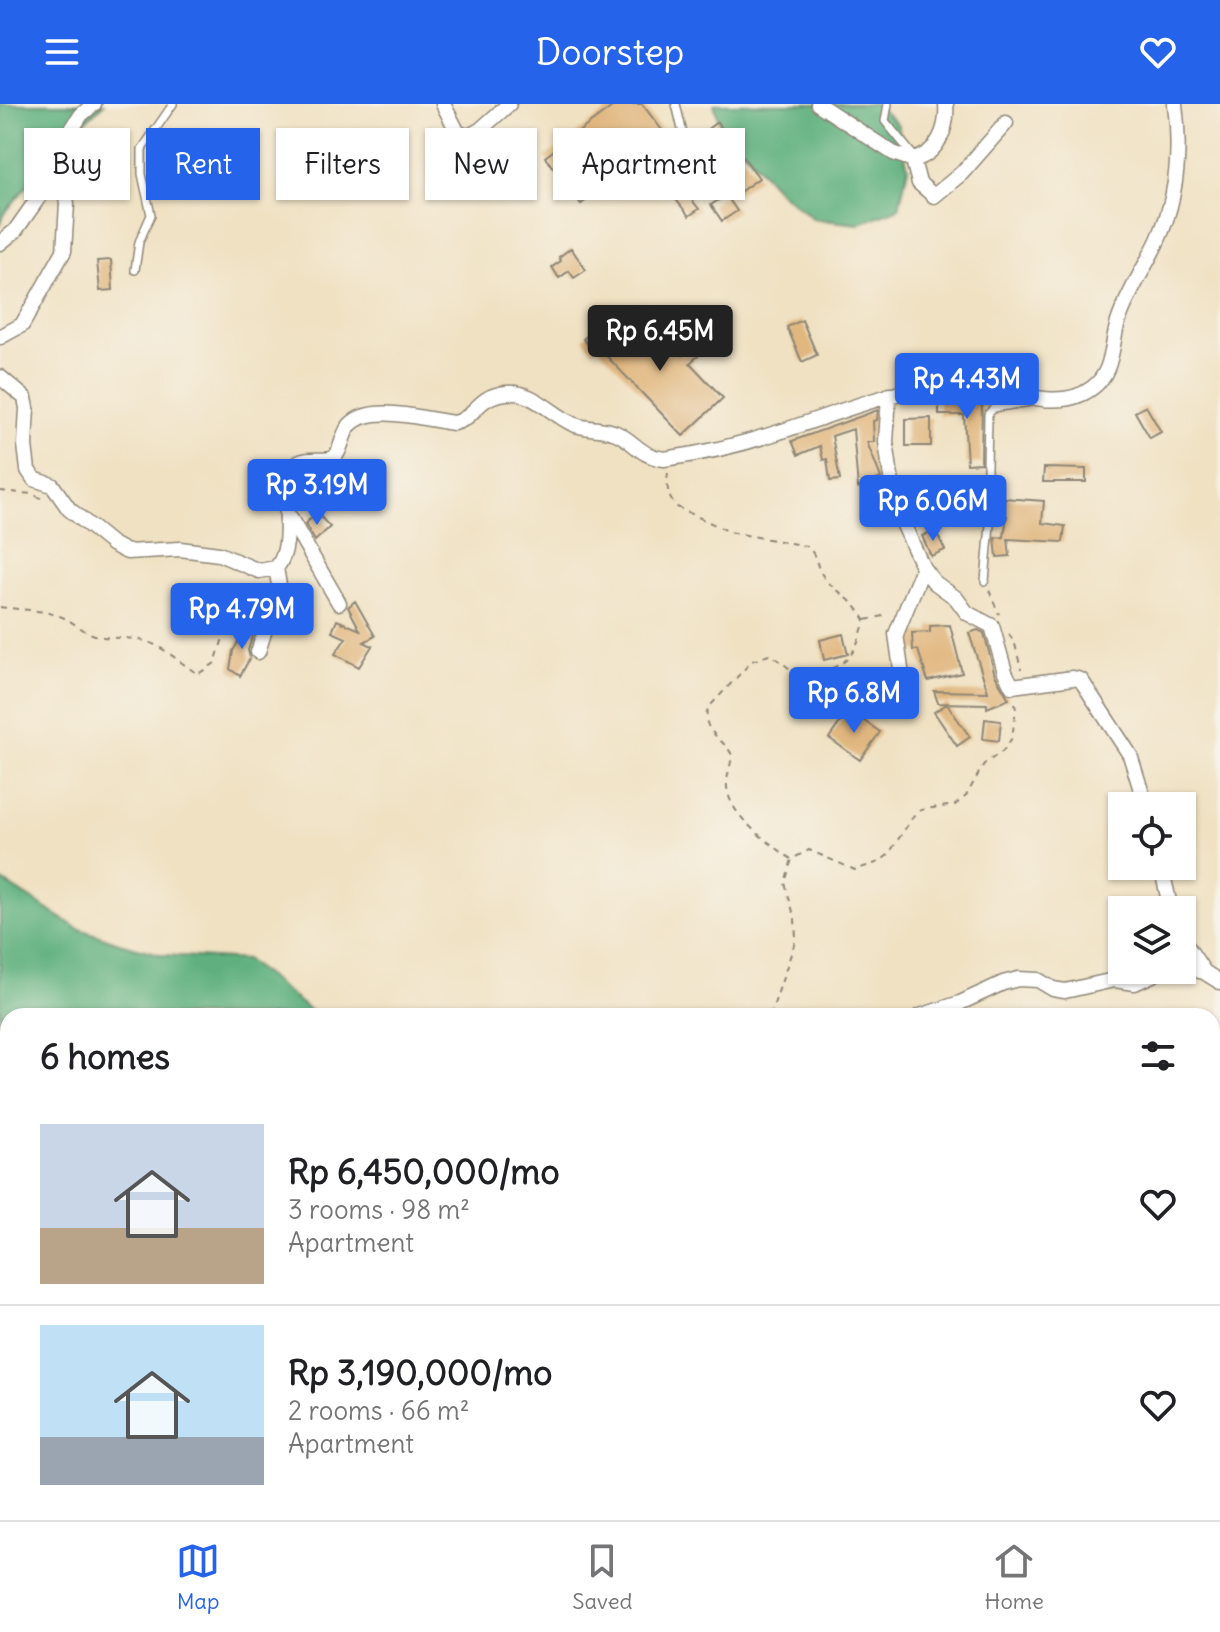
<!DOCTYPE html>
<meta charset="utf-8">
<style>
:root{--surface:#fff;--page:#f6f6f6;--text:#202124;--muted:#757577;--line:#e0e0e0;--accent:#2563eb}
body{margin:0;font-family:Delius,sans-serif;background:var(--page);color:var(--text);height:100vh;display:flex;flex-direction:column;font-size:30px;white-space:nowrap}
*{box-sizing:border-box;margin:0}
p{font-size:26px;color:var(--muted)}
.icon{flex:none;width:44px;height:44px;fill:none;stroke:currentColor;stroke-width:2;stroke-linecap:round;stroke-linejoin:round}
.map{position:relative;flex:1;overflow:hidden}
.details{position:absolute;left:0px;top:904px;width:1220px;height:512px;display:flex;flex-direction:column;background:var(--surface);border-radius:24px 24px 0 0;box-shadow:0 2px 6px #0004}
.details>*{flex:none}
.hud{position:absolute;left:24px;top:24px;width:800px;height:72px;display:flex;gap:16px}
.buttons{position:absolute;left:1108px;top:688px;display:grid;gap:16px}
.buttons a{display:grid;place-items:center;width:88px;height:88px;border-radius:0px;background:var(--surface);box-shadow:0 2px 6px #0004;font-size:40px}
.price{position:absolute;translate:-50% -68px;padding:0 18px;border-radius:8px;background:var(--accent);color:#fff;font-size:26px;line-height:52px;filter:drop-shadow(0 2px 4px #0008)}
.price::after{content:'';position:absolute;left:50%;top:48px;width:24px;height:18px;margin-left:-12px;background:inherit;clip-path:polygon(0 0,100% 0,50% 100%)}
.price.active{background:#222;color:#fff}
ul{padding:0;list-style:none}
li{display:flex;align-items:center;gap:24px;height:200px;padding:0 40px}
li+li{border-top:2px solid var(--line)}
li span{display:grid;place-items:center;flex:none;width:224px;height:160px;border-radius:0px;color:#555}
li>.icon{margin-inline-start:auto}
span .icon{width:96px;height:96px;fill:#fffc;stroke-width:1}
li b{font-size:34px}
h2{display:flex;justify-content:space-between;align-items:center;height:96px;padding:0 40px;font-size:34px}
.chip{padding:0 28px;border-radius:0px;background:var(--surface);box-shadow:0 2px 6px #0004;font-size:28px;line-height:72px}
.chip.active{background:var(--accent);color:#fff}
header{display:flex;justify-content:space-between;align-items:center;height:104px;padding:0 40px;background:var(--accent);color:#fff;font-size:36px;font-weight:600}
.menu{display:flex;justify-content:space-around;align-items:center;height:112px;border-top:2px solid var(--line);background:var(--surface);font-size:22px;color:var(--muted)}
.menu a{display:grid;justify-items:center;gap:4px}
.menu .active{color:var(--accent)}
.map>svg:first-child{display:block}
.forest{fill:#5eb07e;stroke:#446e54;stroke-width:2}
.lines{fill:none;stroke-linecap:round;stroke-linejoin:round}
.stream{stroke:#65b9e1;stroke-width:4}
.building{fill:#e1b780}
.service-casing{stroke:#8e8676;stroke-width:10}
.minor-casing{stroke:#8e8676;stroke-width:17}
.path{stroke:#8e8676;stroke-width:2;stroke-dasharray:6 6;stroke-linecap:butt}
.service{stroke:#fff;stroke-width:7}
.minor{stroke:#fff;stroke-width:14}
</style>
<header><svg class="icon" aria-label="menu" viewBox="0 0 24 24"><path d="M4 6h16M4 12h16M4 18h16"/></svg>Doorstep<svg class="icon" aria-label="heart" viewBox="0 0 24 24"><path d="M12 20l-8-8c-3-5 5-10 8-4 3-6 11-1 8 4z"/></svg></header>
<div class="map">
<svg width="1220" height="1416" viewBox="0 0 1220 1416">
<rect width="100%" height="100%" fill="#f7f3e8"/>
<filter id="ink" filterUnits="userSpaceOnUse"><feTurbulence type="fractalNoise" baseFrequency=".0125" numOctaves="2"/><feDisplacementMap in="SourceGraphic" scale="16" xChannelSelector="R" yChannelSelector="G"/><feConvolveMatrix kernelMatrix="1 2 1 2 8 2 1 2 1" color-interpolation-filters="sRGB"/></filter>
<filter id="wash" filterUnits="userSpaceOnUse"><feTurbulence type="fractalNoise" baseFrequency=".006" numOctaves="4" result="noise"/><feDisplacementMap in="SourceGraphic" scale="32" xChannelSelector="R" yChannelSelector="G"/><feGaussianBlur stdDeviation="1.8" result="paint"/><feColorMatrix in="noise" values="0 0 0 0 0 0 0 0 0 0 0 0 0 0 0 0 0 1.4 0 .05"/><feComposite in="paint" operator="in"/></filter>
<g filter="url(#wash)">
<rect width="100%" height="100%" fill="#f0e1c2"/>
<!-- forest -->
<path class="forest" d="M 0,0 L 104,0 L 63,38 L 4,110 L 0,122 Z
M 714,0 L 876,0 L 898,21 L 908,64 L 899,104 L 858,120 L 814,115 L 780,88 L 720,20 Z
M 0,772 L 1,776 L 77,824 L 119,839 L 163,851 L 246,856 L 317,912 L 8,912 L 8,1408 L 739,1408 L 750,1416 L 0,1416 Z"/>
<g class="lines">
<!-- stream -->
<path class="stream" d="M 0,1147 L 8,1149
M 1008,1408 L 1020,1416"/>
</g>
<g id="blocks">
<!-- building -->
<path class="building" d="M 616,0 L 642,0 L 678,47 L 682,43 L 695,62 L 675,77 L 652,47 L 581,100 L 545,53 Z
M 717,18 L 759,74 L 734,92 L 693,36 Z
M 680,81 L 699,105 L 689,112 L 670,88 Z
M 726,91 L 737,107 L 722,117 L 711,101 Z
M 571,144 L 586,166 L 574,174 L 569,167 L 559,174 L 552,163 L 561,157 L 559,153 Z
M 111,156 L 113,186 L 100,187 L 97,157 Z
M 645,212 L 682,251 L 691,242 L 699,251 L 690,259 L 723,294 L 683,332 L 597,242 L 593,246 L 583,235 L 600,220 L 617,238 Z
M 802,216 L 817,251 L 802,258 L 787,223 Z
M 961,290 L 982,293 L 981,359 L 967,360 L 964,311 L 939,311 L 939,292 Z
M 1146,302 L 1161,328 L 1150,334 L 1135,308 Z
M 878,306 L 877,316 L 873,317 L 874,338 L 867,338 L 881,374 L 858,384 L 853,325 L 832,332 L 840,376 L 830,377 L 827,355 L 823,356 L 820,342 L 798,351 L 792,337 Z
M 931,314 L 931,342 L 906,342 L 906,315 Z
M 1044,364 L 1086,365 L 1086,378 L 1043,378 Z
M 1004,394 L 1044,397 L 1042,419 L 1065,422 L 1063,438 L 1008,435 L 1010,452 L 997,453 L 995,434 L 1004,433 L 1007,412 L 1003,411 Z
M 317,409 L 330,423 L 315,437 L 305,420 Z
M 935,426 L 945,446 L 931,452 L 922,432 Z
M 355,497 L 375,532 L 364,538 L 372,542 L 359,563 L 335,550 L 346,534 L 332,528 L 337,516 L 360,526 L 348,503 Z
M 248,520 L 255,524 L 248,546 L 250,554 L 240,572 L 230,565 L 233,547 Z
M 950,521 L 962,569 L 928,577 L 918,546 L 913,546 L 912,529 L 930,528 L 930,522 Z
M 978,526 L 984,529 L 995,571 L 1009,595 L 987,604 L 987,600 L 938,599 L 934,587 L 988,588 L 969,529 Z
M 843,530 L 848,550 L 824,556 L 820,536 Z
M 947,600 L 970,633 L 957,642 L 934,608 Z
M 849,606 L 880,628 L 860,656 L 829,634 Z
M 985,615 L 1001,617 L 999,637 L 983,635 Z"/>
</g>
</g>
<g filter="url(#ink)">
<use href="#blocks" fill-opacity="0" stroke="#8e8676" stroke-width="2"/>
<g class="lines">
<!-- service casing -->
<g class="service-casing">
<path id="service" d="M 676,0 L 684,34 L 702,61
M 888,0 L 885,17 L 916,55
M 135,166 L 139,138 L 151,111 L 142,70 L 142,45 L 173,0
M 985,477 L 990,421 L 987,365 L 988,310 L 994,304 L 1036,297"/>
</g>
<!-- minor casing -->
<g class="minor-casing">
<path id="minor" d="M 443,0 L 457,27 L 467,33 L 480,26 L 509,0
M 818,0 L 893,49 L 913,56 C 938,50 948,24 946,0
M 913,56 L 919,79 L 934,92 L 962,69 L 1006,19
M 0,139 L 15,127 L 62,60 L 72,25 L 81,11 L 94,0
M 0,233 L 22,221 L 64,147 L 67,100 L 62,60
M 0,273 L 25,294 L 27,304 L 25,341 L 28,366 L 34,375 L 52,381 L 69,405 L 112,440 L 127,448 L 180,445 L 219,450 L 259,467 L 276,464 C 300,438 273,372 298,359 C 308,353 323,358 334,354 C 343,344 341,331 350,321 C 371,298 426,316 454,319 C 476,314 476,292 506,289 C 532,286 551,310 573,320 C 586,326 602,323 616,329 C 636,338 639,352 664,355 C 701,350 740,341 776,329 C 834,311 889,286 951,280 C 996,276 1052,314 1092,284 C 1114,268 1111,240 1118,218 C 1128,188 1145,164 1158,136 C 1178,92 1181,47 1175,0
M 889,291 L 886,338 L 895,401 L 923,464 L 934,478 L 956,494 L 967,509 L 992,522 L 1005,568 L 1012,582 L 1073,574 L 1081,576 L 1130,651 L 1146,702
M 289,412 L 339,499
M 258,548 L 279,481 L 276,464
M 898,592 L 901,565 L 896,530 L 923,464
M 1161,762 L 1171,806
M 1182,835 L 1204,868
M 1182,863 L 1204,868 L 1220,878
M 920,912 L 960,899 L 1003,879 L 1018,875 L 1038,876 L 1053,885 L 1065,887 L 1114,876 L 1135,879 L 1163,866"/>
</g>
<!-- path -->
<path class="path" d="M 668,369 C 666,380 668,396 677,403 L 730,428 L 806,442 C 817,450 815,458 821,469 C 831,486 852,492 865,516 C 852,561 847,558 805,575
M 0,387 L 32,390 L 45,396
M 989,486 L 999,510
M 0,503 C 21,506 42,505 62,513 C 74,518 83,528 95,531 C 111,536 129,532 145,537 C 165,543 180,559 198,570 L 215,559 L 233,503 L 251,478
M 866,516 L 887,511
M 1009,530 L 1015,540 L 1021,565
M 791,755 C 769,738 730,714 727,683 C 726,673 731,662 732,651 C 723,633 698,626 709,603 L 752,557 L 769,551 C 785,557 795,573 811,579 C 846,591 858,559 878,606 L 882,608 L 888,603
M 770,912 L 796,835 L 795,815 L 785,779 L 792,755 L 809,746 L 855,766 L 879,758 L 888,751 L 916,708 L 925,705 L 955,701 L 966,692 L 984,660 L 1003,647 L 1012,634 L 1016,605 L 1014,596
M 0,1203 L 8,1210
M 61,1416 L 65,1408"/>
<!-- service -->
<use href="#service" class="service"/>
<!-- minor -->
<use href="#minor" class="minor"/>
</g>
</g>
</svg>
<div class="buttons">
<a><svg class="icon" aria-label="locate" viewBox="0 0 24 24"><circle cx="12" cy="12" r="6"/><path d="M12 2v4M12 18v4M2 12h4M18 12h4"/></svg></a>
<a><svg class="icon" aria-label="layers" viewBox="0 0 24 24"><path d="M12 4l9 5-9 5-9-5zM3 14l9 5 9-5"/></svg></a>
</div>
<b class="price active" style="left:660px;top:269px">Rp 6.45M</b>
<b class="price" style="left:967px;top:317px">Rp 4.43M</b>
<b class="price" style="left:317px;top:423px">Rp 3.19M</b>
<b class="price" style="left:933px;top:439px">Rp 6.06M</b>
<b class="price" style="left:242px;top:547px">Rp 4.79M</b>
<b class="price" style="left:854px;top:631px">Rp 6.8M</b>
<div class="hud">
<a class="chip">Buy</a>
<a class="chip active">Rent</a>
<a class="chip">Filters</a>
<a class="chip">New</a>
<a class="chip">Apartment</a>
</div>
<section class="details">
<h2>6 homes<svg class="icon" aria-label="filters" viewBox="0 0 24 24"><path d="M4 7h16M4 17h16"/><circle cx="9" cy="7" r="2"/><circle cx="15" cy="17" r="2"/></svg></h2>
<ul>
<li><span style="background:linear-gradient(#c9d6e8 65%,#b9a48a 0)"><svg class="icon" aria-label="home" viewBox="0 0 24 24"><path d="M3 11l9-7 9 7M6 9v11h12V9"/></svg></span><div><b>Rp 6,450,000/mo</b><p>3 rooms · 98 m²</p><p>Apartment</p></div><svg class="icon" aria-label="heart" viewBox="0 0 24 24"><path d="M12 20l-8-8c-3-5 5-10 8-4 3-6 11-1 8 4z"/></svg></li>
<li><span style="background:linear-gradient(#bfe0f5 70%,#9aa5b1 0)"><svg class="icon" aria-label="home" viewBox="0 0 24 24"><path d="M3 11l9-7 9 7M6 9v11h12V9"/></svg></span><div><b>Rp 3,190,000/mo</b><p>2 rooms · 66 m²</p><p>Apartment</p></div><svg class="icon" aria-label="heart" viewBox="0 0 24 24"><path d="M12 20l-8-8c-3-5 5-10 8-4 3-6 11-1 8 4z"/></svg></li>
</ul>
</section>
</div>
<nav class="menu">
<a class="active"><svg class="icon" aria-label="map" viewBox="0 0 24 24"><path d="M3 6l6-2 6 2 6-2v14l-6 2-6-2-6 2zM9 4v14M15 6v14"/></svg>Map</a>
<a><svg class="icon" aria-label="saved" viewBox="0 0 24 24"><path d="M7 4h10v16l-5-4-5 4z"/></svg>Saved</a>
<a><svg class="icon" aria-label="home" viewBox="0 0 24 24"><path d="M3 11l9-7 9 7M6 9v11h12V9"/></svg>Home</a>
</nav>
